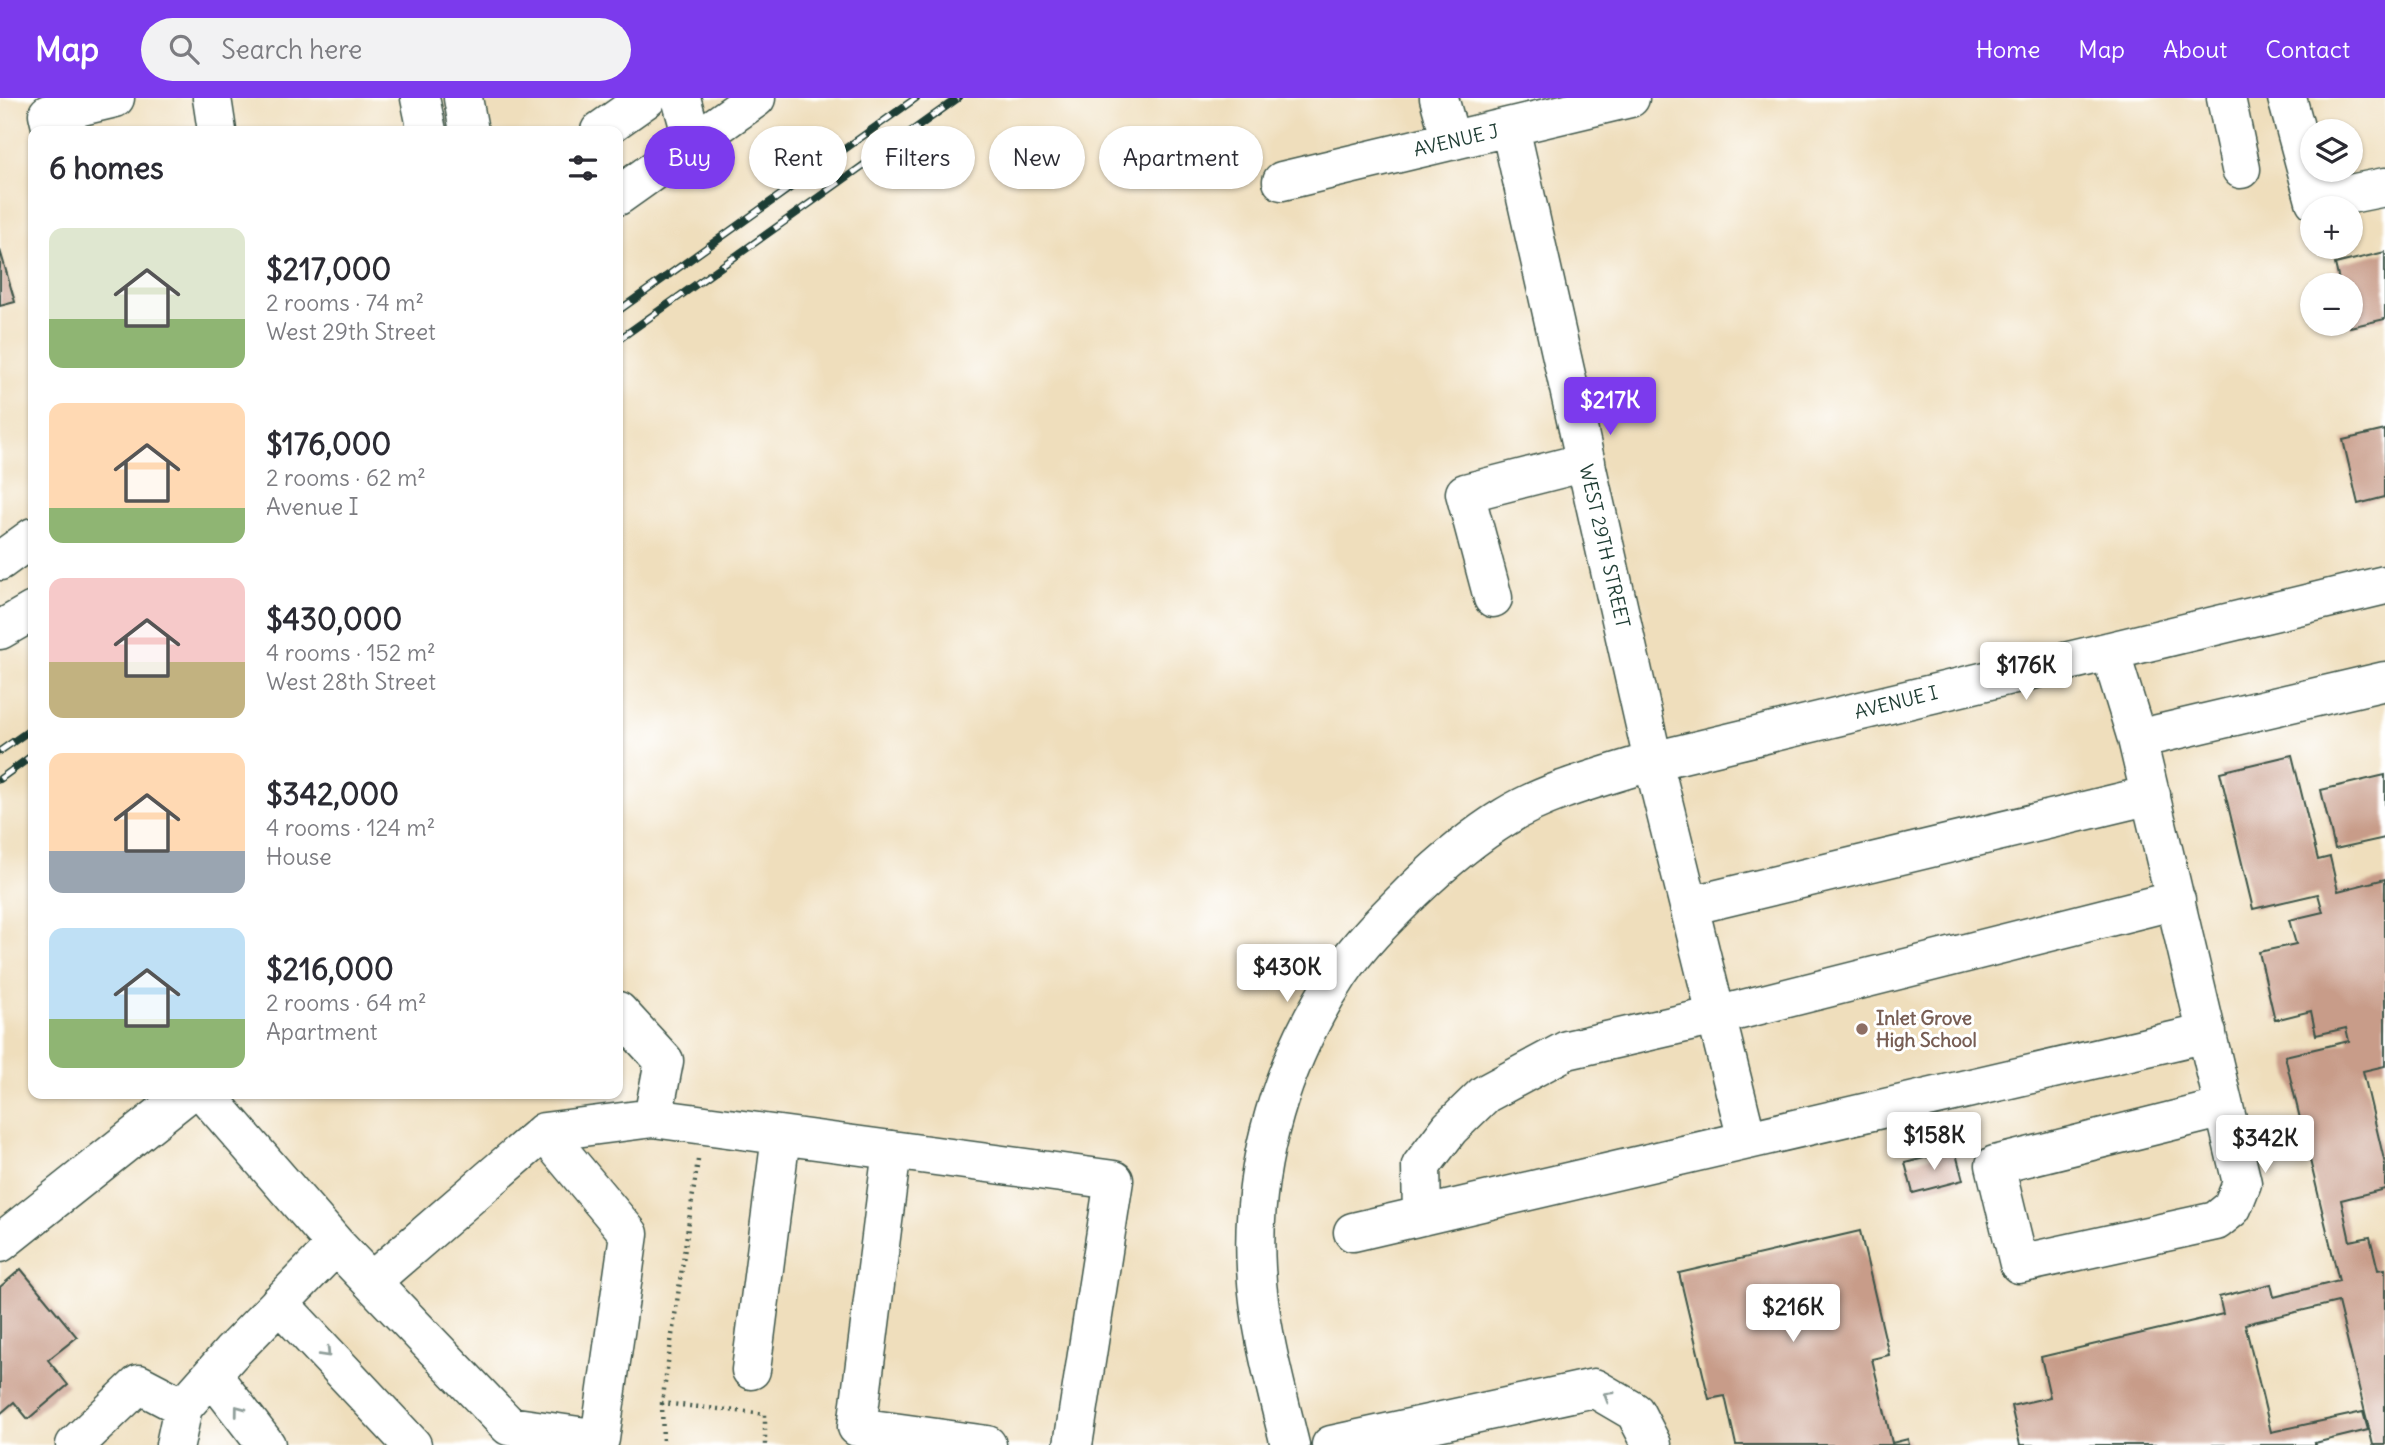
<!DOCTYPE html>
<meta charset="utf-8">
<style>
:root{--surface:#fff;--page:#f2f2f3;--text:#2b2b33;--muted:#7c7c81;--accent:#7c3aed}
body{margin:0;font-family:Delius,sans-serif;background:var(--page);color:var(--text);height:100vh;display:flex;flex-direction:column;font-size:26px;white-space:nowrap}
*{box-sizing:border-box;margin:0}
p{font-size:23px;color:var(--muted)}
.icon{flex:none;width:38px;height:38px;fill:none;stroke:currentColor;stroke-width:2;stroke-linecap:round;stroke-linejoin:round}
.map{position:relative;flex:1;overflow:hidden}
.details{position:absolute;left:28px;top:28px;width:595px;height:973px;display:flex;flex-direction:column;background:var(--surface);border-radius:14px;box-shadow:0 2px 5px #0004}
.details>*{flex:none}
.guide{position:absolute;left:644px;top:28px;width:665px;height:63px;display:flex;gap:14px}
.controls{position:absolute;left:2300px;top:21px;display:grid;gap:14px}
.controls a{display:grid;place-items:center;width:63px;height:63px;border-radius:50%;background:var(--surface);box-shadow:0 2px 5px #0004;font-size:35px}
.price{position:absolute;translate:-50% -60px;padding:0 16px;border-radius:7px;background:#fff;color:#222;font-size:23px;line-height:46px;filter:drop-shadow(0 2px 4px #0008)}
.price::after{content:'';position:absolute;left:50%;top:42px;width:21px;height:16px;margin-left:-10px;background:inherit;clip-path:polygon(0 0,100% 0,50% 100%)}
.price.selected{background:var(--accent);color:#fff}
ul{padding:0;list-style:none}
li{display:flex;align-items:center;gap:21px;height:175px;padding:0 21px}
li span{display:grid;place-items:center;flex:none;width:196px;height:140px;border-radius:14px;color:#555}
li>.icon{margin-inline-start:auto}
span .icon{width:84px;height:84px;fill:#fffc;stroke-width:1}
li b{font-size:30px}
h2{display:flex;justify-content:space-between;align-items:center;height:84px;padding:0 21px;font-size:30px}
.tag{padding:0 24px;border-radius:32px;background:var(--surface);box-shadow:0 2px 5px #0004;font-size:24px;line-height:63px}
.tag.selected{background:var(--accent);color:#fff}
header{display:flex;align-items:center;gap:42px;box-sizing:border-box;height:98px;padding:0 35px;background:var(--accent);color:#fff}
header strong{font-size:33px}
nav{display:flex;gap:38px;margin-inline-start:auto;font-size:24px}
.search{width:490px;height:63px;background:var(--page);display:flex;align-items:center;gap:18px;box-sizing:border-box;padding:0 24px;border-radius:38px;color:var(--muted);font-size:26px}
.map>svg:first-child{display:block}
.building{fill:#c89c89}
.lines{fill:none;stroke-linecap:round;stroke-linejoin:round}
.minor-casing{stroke:#3e5548;stroke-width:41}
.major-casing{stroke:#3e5548;stroke-width:41}
.path{stroke:#3e5548;stroke-width:4.5;stroke-dasharray:2 5;stroke-linecap:butt}
.minor{stroke:#fff;stroke-width:38}
.major{stroke:#fff;stroke-width:38}
.rail-casing{stroke:#1f3d34;stroke-width:8}
.rail{stroke:#fff;stroke-width:5;stroke-dasharray:16;stroke-linecap:butt}
.oneway{stroke:#8f9e9a}
.education-dot{fill:#8d6e63;stroke:#fff;stroke-width:2.5}
.labels{text-anchor:middle;dominant-baseline:central;stroke-width:6;stroke-linejoin:round;paint-order:stroke}
.street-label{font-size:19px;fill:#1f3d34;stroke:#fff}
.education-label{font-size:19px;font-weight:bold;fill:#785e54;stroke:#fff;text-anchor:start}
</style>
<header>
<strong>Map</strong>
<div class="search"><svg class="icon" aria-label="search" viewBox="0 0 24 24"><circle cx="10" cy="10" r="6"/><path d="M15 15l6 6"/></svg>Search here</div>
<nav><a>Home</a><a>Map</a><a>About</a><a>Contact</a></nav>
</header>
<div class="map">
<svg width="2385" height="1347" viewBox="0 0 2385 1347">
<rect width="100%" height="100%" fill="#fff"/>
<filter id="ink" filterUnits="userSpaceOnUse"><feTurbulence type="fractalNoise" baseFrequency=".0143" numOctaves="2"/><feDisplacementMap in="SourceGraphic" scale="14" xChannelSelector="R" yChannelSelector="G"/><feConvolveMatrix kernelMatrix="1 2 1 2 8 2 1 2 1" color-interpolation-filters="sRGB"/></filter>
<filter id="wash" filterUnits="userSpaceOnUse"><feTurbulence type="fractalNoise" baseFrequency=".00686" numOctaves="4" result="noise"/><feDisplacementMap in="SourceGraphic" scale="28" xChannelSelector="R" yChannelSelector="G"/><feGaussianBlur stdDeviation="1.57" result="paint"/><feColorMatrix in="noise" values="0 0 0 0 0 0 0 0 0 0 0 0 0 0 0 0 0 1.4 0 .05"/><feComposite in="paint" operator="in"/></filter>
<g filter="url(#wash)">
<rect width="100%" height="100%" fill="#efdebc"/>
<g id="blocks">
<!-- building -->
<path class="building" d="M 0,152 L 15,204 L 0,208 Z
M 2385,154 L 2385,221 L 2350,229 L 2350,187 L 2340,187 L 2335,166 Z
M 2385,332 L 2385,399 L 2358,406 L 2343,342 Z
M 2292,657 L 2318,762 L 2330,759 L 2338,793 L 2385,781 L 2385,968 L 2363,973 L 2385,1066 L 2385,1091 L 2341,1102 L 2350,1143 L 2370,1139 L 2378,1172 L 2385,1171 L 2385,1347 L 2373,1347 L 2338,1204 L 2245,1226 L 2271,1334 L 2363,1314 L 2368,1332 L 2315,1345 L 2316,1347 L 2020,1347 L 2011,1308 L 2050,1299 L 2041,1259 L 2223,1216 L 2219,1199 L 2271,1186 L 2274,1199 L 2339,1183 L 2285,958 L 2349,943 L 2346,930 L 2316,937 L 2311,913 L 2275,922 L 2259,854 L 2296,846 L 2289,822 L 2323,814 L 2318,796 L 2253,811 L 2220,674 Z
M 2385,677 L 2385,740 L 2335,751 L 2321,692 Z
M 1955,1052 L 1963,1082 L 1913,1095 L 1905,1065 Z
M 1860,1133 L 1889,1257 L 1872,1261 L 1892,1345 L 1908,1341 L 1909,1347 L 1736,1347 L 1725,1298 L 1709,1301 L 1679,1175 Z
M 21,1171 L 77,1239 L 48,1262 L 68,1287 L 28,1321 L 14,1304 L 0,1316 L 0,1189 Z"/>
</g>
</g>
<g filter="url(#ink)">
<use href="#blocks" fill-opacity="0" stroke="#3e5548" stroke-width="2"/>
<g class="lines">
<!-- minor casing -->
<g class="minor-casing">
<path id="minor" d="M 212,0 L 217,33
M 420,0 L 427,33
M 463,0 L 469,33
M 681,0 L 693,43
M 1439,0 L 1451,43
M 2226,0 L 2241,71
M 2287,0 L 2315,103 L 2385,89
M 1510,29 L 1653,663 L 1747,1042
M 52,33 L 48,16 L 115,0
M 1282,83 L 1630,0
M 1493,500 L 1465,395 L 1586,364
M 2110,553 L 2137,641 L 2385,583
M 2137,641 L 2242,1085 L 2232,1110 L 2216,1123 L 2019,1166 L 1995,1067 L 2224,1010
M 1689,808 L 2151,697
M 618,913 L 664,963 L 653,1020
M 544,1034 L 653,1020 L 1114,1082 L 1073,1347
M 892,1052 L 857,1329 L 987,1347
M 1422,1118 L 1421,1068 L 1450,1030 L 1485,996 L 1567,952 L 1716,918 L 2176,802
M 1353,1134 L 2207,935
M 0,1145 L 187,996
M 336,1147 L 509,1328 L 600,1341 L 629,1136 L 544,1034 L 373,1182
M 279,1205 L 412,1347
M 751,1272 L 781,1038
M 212,1277 L 266,1347
M 75,1347 L 139,1286 L 183,1309
M 175,1347 L 183,1309 L 231,1255 L 336,1147 L 205,996
M 1290,1347 C 1276,1289 1259,1230 1256,1170 C 1250,1066 1283,961 1340,875 C 1361,844 1388,818 1414,792 C 1442,765 1471,740 1505,719 C 1546,693 1606,678 1653,663 L 2385,487
M 1331,1347 L 1594,1290 L 1635,1314 L 1652,1347"/>
</g>
<!-- major casing -->
<g class="major-casing">
<path id="major" d="M 600,33 L 647,0
M 618,98 L 756,0
M 0,463 L 33,439
M 0,532 L 33,513"/>
</g>
<!-- path -->
<path class="path" d="M 698,1062 L 662,1305 L 765,1316 L 765,1347
M 662,1305 L 663,1347"/>
<!-- minor -->
<use href="#minor" class="minor"/>
<!-- major -->
<use href="#major" class="major"/>
<!-- rail casing -->
<g class="rail-casing">
<path id="rail" d="M 618,213 L 916,0
M 618,242 L 958,0
M 0,653 L 33,630
M 0,681 L 33,657"/>
</g>
<!-- rail -->
<use href="#rail" class="rail"/>
</g>
<!-- one-way arrows -->
<defs><path id="oneway-chevron" d="M-2-3.5L2.5 0L-2 3.5" fill="none" stroke-width="1.6" stroke-linecap="round" stroke-linejoin="round" transform="scale(1.75)"/></defs>
<g class="oneway">
<use href="#oneway-chevron" transform="translate(326 1255) rotate(47)"/>
<use href="#oneway-chevron" transform="translate(1608 1298) rotate(-149)"/>
<use href="#oneway-chevron" transform="translate(239 1312) rotate(-127)"/>
</g>
</g>
<!-- markers -->
<circle class="education-dot" cx="1862" cy="931" r="7"/>
<g class="labels">
<!-- street labels -->
<g class="street-label">
<text transform="translate(1456 42) rotate(-13)">AVENUE J</text>
<text transform="translate(1605 448) rotate(77)">WEST 29TH STREET</text>
<text transform="translate(1896 604) rotate(-14)">AVENUE I</text>
</g>
<!-- education labels -->
<g class="education-label">
<text x="1876" y="920">Inlet Grove<tspan x="1876" dy="22">High School</tspan></text>
</g>
</g>
</svg>
<div class="controls">
<a><svg class="icon" aria-label="layers" viewBox="0 0 24 24"><path d="M12 4l9 5-9 5-9-5zM3 14l9 5 9-5"/></svg></a>
<a>+</a>
<a>−</a>
</div>
<b class="price selected" style="left:1610px;top:339px">$217K</b>
<b class="price" style="left:2026px;top:604px">$176K</b>
<b class="price" style="left:1287px;top:906px">$430K</b>
<b class="price" style="left:1934px;top:1074px">$158K</b>
<b class="price" style="left:2265px;top:1077px">$342K</b>
<b class="price" style="left:1793px;top:1246px">$216K</b>
<div class="guide">
<a class="tag selected">Buy</a>
<a class="tag">Rent</a>
<a class="tag">Filters</a>
<a class="tag">New</a>
<a class="tag">Apartment</a>
</div>
<section class="details">
<h2>6 homes<svg class="icon" aria-label="filters" viewBox="0 0 24 24"><path d="M4 7h16M4 17h16"/><circle cx="9" cy="7" r="2"/><circle cx="15" cy="17" r="2"/></svg></h2>
<ul>
<li><span style="background:linear-gradient(#dfe7d0 65%,#8fb573 0)"><svg class="icon" aria-label="home" viewBox="0 0 24 24"><path d="M3 11l9-7 9 7M6 9v11h12V9"/></svg></span><div><b>$217,000</b><p>2 rooms · 74 m²</p><p>West 29th Street</p></div></li>
<li><span style="background:linear-gradient(#ffd9b3 75%,#8fb573 0)"><svg class="icon" aria-label="home" viewBox="0 0 24 24"><path d="M3 11l9-7 9 7M6 9v11h12V9"/></svg></span><div><b>$176,000</b><p>2 rooms · 62 m²</p><p>Avenue I</p></div></li>
<li><span style="background:linear-gradient(#f6c9c9 60%,#c2b280 0)"><svg class="icon" aria-label="home" viewBox="0 0 24 24"><path d="M3 11l9-7 9 7M6 9v11h12V9"/></svg></span><div><b>$430,000</b><p>4 rooms · 152 m²</p><p>West 28th Street</p></div></li>
<li><span style="background:linear-gradient(#ffd9b3 70%,#9aa5b1 0)"><svg class="icon" aria-label="home" viewBox="0 0 24 24"><path d="M3 11l9-7 9 7M6 9v11h12V9"/></svg></span><div><b>$342,000</b><p>4 rooms · 124 m²</p><p>House</p></div></li>
<li><span style="background:linear-gradient(#bfe0f5 65%,#8fb573 0)"><svg class="icon" aria-label="home" viewBox="0 0 24 24"><path d="M3 11l9-7 9 7M6 9v11h12V9"/></svg></span><div><b>$216,000</b><p>2 rooms · 64 m²</p><p>Apartment</p></div></li>
</ul>
</section>
</div>
